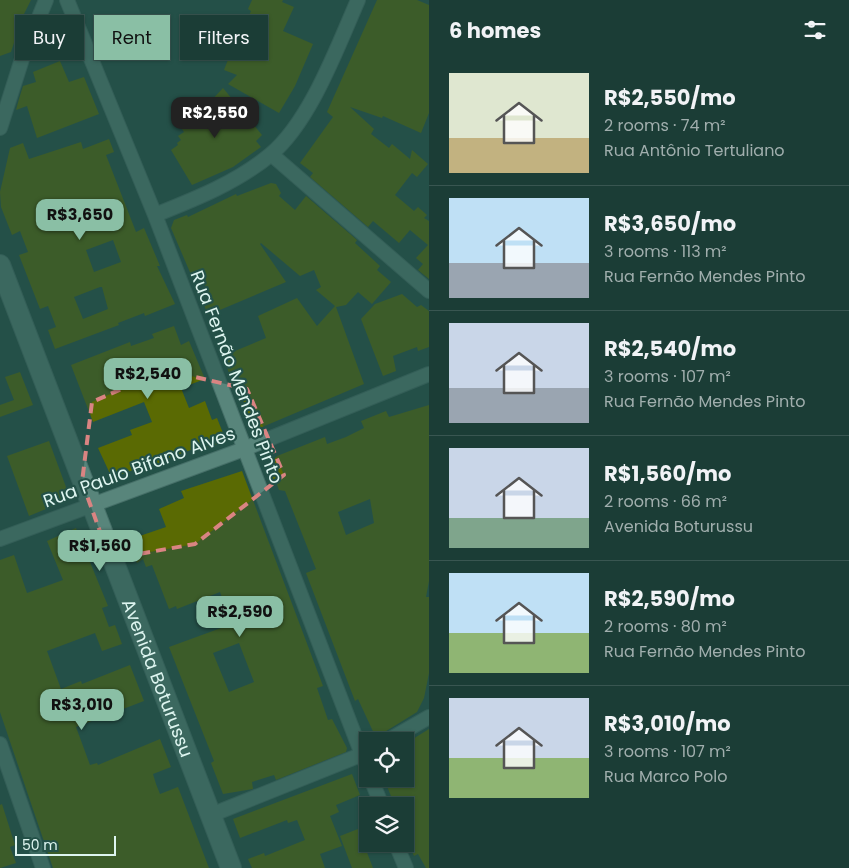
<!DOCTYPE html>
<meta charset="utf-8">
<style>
:root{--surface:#1b3d36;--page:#284842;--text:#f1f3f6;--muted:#a0aead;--line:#395651;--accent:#8abfa5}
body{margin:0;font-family:Poppins,sans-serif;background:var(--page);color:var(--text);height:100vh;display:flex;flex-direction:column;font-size:19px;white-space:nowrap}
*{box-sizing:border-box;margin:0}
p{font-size:16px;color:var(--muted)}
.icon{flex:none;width:28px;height:28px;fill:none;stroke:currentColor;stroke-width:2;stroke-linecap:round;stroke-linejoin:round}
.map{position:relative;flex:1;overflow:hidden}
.details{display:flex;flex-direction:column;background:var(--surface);width:420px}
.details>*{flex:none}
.banner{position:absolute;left:15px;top:15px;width:339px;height:45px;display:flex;gap:10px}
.buttons{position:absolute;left:359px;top:732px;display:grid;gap:10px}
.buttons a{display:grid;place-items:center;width:55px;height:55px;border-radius:0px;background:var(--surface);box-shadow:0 1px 4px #0004,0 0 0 1px var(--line);font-size:25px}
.scale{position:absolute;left:15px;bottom:12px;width:101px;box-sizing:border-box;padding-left:5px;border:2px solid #def5f0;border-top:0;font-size:14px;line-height:18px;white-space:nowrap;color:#def5f0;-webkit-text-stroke:4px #245148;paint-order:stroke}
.price{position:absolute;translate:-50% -42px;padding:0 11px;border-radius:10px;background:var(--accent);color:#111;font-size:16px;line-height:32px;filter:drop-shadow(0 1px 2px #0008)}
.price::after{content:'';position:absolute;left:50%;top:30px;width:15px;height:11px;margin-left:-8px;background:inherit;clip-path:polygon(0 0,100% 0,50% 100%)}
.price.current{background:#222;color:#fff}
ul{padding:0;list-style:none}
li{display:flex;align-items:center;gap:15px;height:125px;padding:0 20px}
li+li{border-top:1px solid var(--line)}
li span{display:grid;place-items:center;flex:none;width:140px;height:100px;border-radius:0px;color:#555}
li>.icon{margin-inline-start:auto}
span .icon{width:60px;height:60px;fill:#fffc;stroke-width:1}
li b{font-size:21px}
h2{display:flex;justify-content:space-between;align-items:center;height:60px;padding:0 20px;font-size:21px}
.pill{padding:0 18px;border-radius:0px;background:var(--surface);box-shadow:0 1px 4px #0004,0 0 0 1px var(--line);font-size:18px;line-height:45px}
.pill.current{background:var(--accent);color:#111}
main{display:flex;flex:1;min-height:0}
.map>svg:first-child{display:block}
.building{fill:#5a6a03;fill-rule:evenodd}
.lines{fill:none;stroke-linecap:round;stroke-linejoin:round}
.street-casing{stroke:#466f68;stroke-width:16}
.secondary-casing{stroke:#466f68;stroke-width:22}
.street{stroke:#58857b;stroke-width:14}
.secondary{stroke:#58857b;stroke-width:20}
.marked{fill:none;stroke:#da8482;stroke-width:4;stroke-dasharray:10 6;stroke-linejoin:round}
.labels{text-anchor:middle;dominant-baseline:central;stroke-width:4.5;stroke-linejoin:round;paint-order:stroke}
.street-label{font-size:18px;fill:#def5f0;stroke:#245148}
</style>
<main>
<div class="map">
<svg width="429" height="868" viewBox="0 0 429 868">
<rect width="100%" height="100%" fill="#245148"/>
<!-- building -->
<path class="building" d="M 0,0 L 31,0 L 22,18 L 11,52 L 0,56 Z
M 252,0 L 283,0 L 282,2 L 294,7 L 283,31 L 313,44 L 295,86 L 279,113 L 228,84 L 237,75 L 224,70 L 240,29 L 243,30 L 251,11 L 248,9 Z
M 377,0 L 417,0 L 429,5 L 429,113 L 421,133 L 383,116 L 382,118 L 350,107 L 374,129 L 371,134 L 389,148 L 392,144 L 410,159 L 412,150 L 428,164 L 417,177 L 412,173 L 395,195 L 414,211 L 418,207 L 427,215 L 424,218 L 429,221 L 429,279 L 418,270 L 423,264 L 416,258 L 428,245 L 410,230 L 399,243 L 373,221 L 368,227 L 310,177 L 313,173 L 300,163 L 333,117 L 327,112 Z
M 60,61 L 69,82 L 84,77 L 99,114 L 37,138 L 27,106 L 16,110 L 19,99 L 23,86 L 36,82 L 33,72 Z
M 223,88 L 262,135 L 256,141 L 261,147 L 233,167 L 192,185 L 171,150 L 178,145 L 177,143 L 181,140 L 178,136 L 184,132 L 182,129 L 205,97 L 209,103 Z
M 109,139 L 114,152 L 106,155 L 136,232 L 144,228 L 160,266 L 157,266 L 175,304 L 145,316 L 144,313 L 118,323 L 119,325 L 55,349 L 48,330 L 56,327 L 48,306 L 40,309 L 19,255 L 28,252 L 20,231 L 12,235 L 1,207 L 0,192 L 10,148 L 23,143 L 29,159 L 81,142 L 83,149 ZM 113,240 L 121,262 L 94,272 L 86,250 ZM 100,287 L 102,287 L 108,309 L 83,319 L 74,297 Z
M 271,183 L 276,184 L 281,193 L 279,196 L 295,210 L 306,196 L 357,240 L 355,243 L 380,266 L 377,270 L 391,282 L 372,304 L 358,292 L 346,305 L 336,307 L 364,384 L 253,431 L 246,419 L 250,418 L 239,390 L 242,389 L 235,370 L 229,373 L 223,356 L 266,338 L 258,316 L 297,298 L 317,326 L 335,306 L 316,290 L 321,287 L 314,270 L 300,276 L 261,243 L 260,244 L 286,282 L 208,315 L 204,305 L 212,302 L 204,283 L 200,274 L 192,277 L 171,228 L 174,220 L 187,215 L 188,217 L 236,194 L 237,196 Z
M 402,294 L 417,307 L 421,305 L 429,311 L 429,347 L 418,351 L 417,347 L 393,356 L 396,371 L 383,376 L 361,319 L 375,304 Z
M 174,326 L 181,345 L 189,341 L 205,379 L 181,388 L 189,408 L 205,401 L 212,420 L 217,418 L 223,433 L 218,444 L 200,450 L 199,447 L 166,459 L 167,461 L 150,467 L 149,464 L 112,478 L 98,448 L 132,435 L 130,430 L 152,422 L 144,402 L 93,422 L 71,365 L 130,342 L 131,346 L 154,338 L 152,334 Z
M 20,372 L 33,405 L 0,417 L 0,405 L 14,400 L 5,377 Z
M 429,405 L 429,581 L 426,597 L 429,597 L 429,673 L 424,698 L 417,712 L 383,733 L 377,740 L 358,699 L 355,701 L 306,573 L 316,569 L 285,491 L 279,490 L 276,482 L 272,484 L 268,473 L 268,467 L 277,456 L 325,437 L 327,444 L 346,437 L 364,428 L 361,421 L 386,411 L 389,417 ZM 370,499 L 374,523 L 346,535 L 338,512 Z
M 49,441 L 66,487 L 66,493 L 58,504 L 29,516 L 7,456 Z
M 242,471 L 323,686 L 317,688 L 328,720 L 332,719 L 347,748 L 346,752 L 276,780 L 274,775 L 252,782 L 253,789 L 223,794 L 211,763 L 214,761 L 169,647 L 232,624 L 220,592 L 177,609 L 176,606 L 169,609 L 152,565 L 146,567 L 143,559 L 137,563 L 128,540 L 166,527 L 159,509 L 184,498 L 181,491 ZM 239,643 L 254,682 L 229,692 L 213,653 Z
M 76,528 L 108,606 L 102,608 L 109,627 L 115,625 L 122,644 L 102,651 L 95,633 L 47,651 L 61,689 L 81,681 L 82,684 L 130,665 L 144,701 L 76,727 L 90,765 L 97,763 L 98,765 L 160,739 L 171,767 L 153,774 L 156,784 L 160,794 L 178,787 L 209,868 L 53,868 L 0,712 L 0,560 L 14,555 L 27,593 L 63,580 L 47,541 Z
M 429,729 L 429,868 L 426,868 L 418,854 L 414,856 L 405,834 L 405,806 L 395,806 L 384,779 L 405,779 L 405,755 L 413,750 L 408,742 Z
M 352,774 L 360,795 L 336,805 L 339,812 L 330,816 L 342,846 L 320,854 L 325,868 L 252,868 L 248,859 L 264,853 L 265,856 L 305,840 L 297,820 L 288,823 L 287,820 L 240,838 L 233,819 Z
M 2,804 L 15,845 L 10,847 L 16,863 L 0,868 L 0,805 Z
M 358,829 L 373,868 L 352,868 L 340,836 Z"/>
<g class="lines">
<!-- street casing -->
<g class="street-casing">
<path id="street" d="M 67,0 L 155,215 L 368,770
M 0,128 L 22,59 L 46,0
M 271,154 L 429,291
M 155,215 C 195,199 236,183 270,155 C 310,122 337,48 358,0
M 0,539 L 244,449 L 429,374
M 387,741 L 429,717
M 0,744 L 43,868
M 371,779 L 382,806
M 211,815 L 368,752
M 396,844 L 406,868"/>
</g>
<!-- secondary casing -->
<g class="secondary-casing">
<g id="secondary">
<path id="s1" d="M 0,265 L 231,868"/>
</g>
</g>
<!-- street -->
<use href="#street" class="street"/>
<!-- secondary -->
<use href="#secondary" class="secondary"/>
</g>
<!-- marked area -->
<path d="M0 0H429V868H0ZM 165,370 L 247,389 L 284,475 L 195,544 L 110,559 L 82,482 L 92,402 Z" fill="#245148" fill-opacity=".55" fill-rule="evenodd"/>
<path class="marked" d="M 165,370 L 247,389 L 284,475 L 195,544 L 110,559 L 82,482 L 92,402 Z"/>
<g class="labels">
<!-- street labels -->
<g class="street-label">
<text transform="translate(237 377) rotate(69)">Rua Fernão Mendes Pinto</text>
<text transform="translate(139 467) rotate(-20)">Rua Paulo Bifano Alves</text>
<text stroke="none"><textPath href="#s1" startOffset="442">Avenida Boturussu</textPath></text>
</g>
</g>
</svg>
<div class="buttons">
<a><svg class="icon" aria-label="locate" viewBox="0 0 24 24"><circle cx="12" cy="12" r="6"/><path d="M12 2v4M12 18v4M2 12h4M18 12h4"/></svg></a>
<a><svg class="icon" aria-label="layers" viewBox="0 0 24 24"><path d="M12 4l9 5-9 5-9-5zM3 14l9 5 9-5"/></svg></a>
</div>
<div class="scale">50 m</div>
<b class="price current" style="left:215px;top:139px">R$2,550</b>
<b class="price" style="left:80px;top:241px">R$3,650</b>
<b class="price" style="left:148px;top:400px">R$2,540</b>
<b class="price" style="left:100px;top:572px">R$1,560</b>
<b class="price" style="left:240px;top:638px">R$2,590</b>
<b class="price" style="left:82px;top:731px">R$3,010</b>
<div class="banner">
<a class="pill">Buy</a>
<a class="pill current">Rent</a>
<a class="pill">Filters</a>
</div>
</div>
<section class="details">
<h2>6 homes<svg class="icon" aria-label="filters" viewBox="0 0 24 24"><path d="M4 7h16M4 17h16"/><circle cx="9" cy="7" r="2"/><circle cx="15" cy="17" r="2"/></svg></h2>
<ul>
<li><span style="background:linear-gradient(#dfe7d0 65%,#c2b280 0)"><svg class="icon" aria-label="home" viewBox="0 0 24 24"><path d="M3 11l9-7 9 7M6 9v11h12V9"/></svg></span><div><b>R$2,550/mo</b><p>2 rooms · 74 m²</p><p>Rua Antônio Tertuliano</p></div></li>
<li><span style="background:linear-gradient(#bfe0f5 65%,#9aa5b1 0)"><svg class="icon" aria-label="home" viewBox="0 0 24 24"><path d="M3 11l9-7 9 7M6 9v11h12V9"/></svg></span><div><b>R$3,650/mo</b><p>3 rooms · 113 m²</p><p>Rua Fernão Mendes Pinto</p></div></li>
<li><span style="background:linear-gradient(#c9d6e8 65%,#9aa5b1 0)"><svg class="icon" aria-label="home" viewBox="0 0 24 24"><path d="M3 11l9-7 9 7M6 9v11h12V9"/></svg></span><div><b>R$2,540/mo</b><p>3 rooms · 107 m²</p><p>Rua Fernão Mendes Pinto</p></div></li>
<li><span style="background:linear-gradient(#c9d6e8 70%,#7fa58c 0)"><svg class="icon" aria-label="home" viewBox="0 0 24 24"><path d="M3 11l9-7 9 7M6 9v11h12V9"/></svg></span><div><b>R$1,560/mo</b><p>2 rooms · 66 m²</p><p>Avenida Boturussu</p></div></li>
<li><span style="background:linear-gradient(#bfe0f5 60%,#8fb573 0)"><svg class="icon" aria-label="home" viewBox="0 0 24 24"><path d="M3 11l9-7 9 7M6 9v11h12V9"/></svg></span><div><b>R$2,590/mo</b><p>2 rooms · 80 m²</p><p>Rua Fernão Mendes Pinto</p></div></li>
<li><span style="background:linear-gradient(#c9d6e8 60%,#8fb573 0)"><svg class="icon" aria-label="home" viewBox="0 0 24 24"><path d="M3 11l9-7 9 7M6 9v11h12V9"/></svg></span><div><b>R$3,010/mo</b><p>3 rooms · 107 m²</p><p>Rua Marco Polo</p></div></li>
</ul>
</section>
</main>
